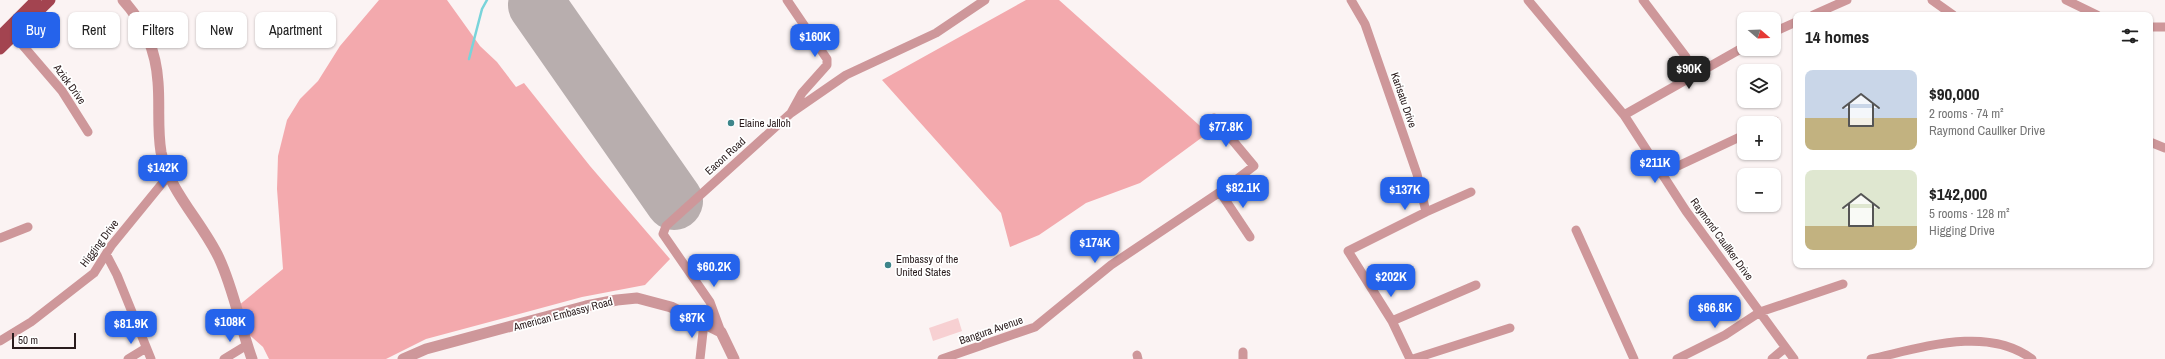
<!DOCTYPE html>
<meta charset="utf-8">
<style>
:root{--surface:#fff;--page:#f6f6f6;--text:#222;--muted:#767676;--accent:#2563eb}
body{margin:0;font-family:"Archivo Narrow",sans-serif;background:var(--page);color:var(--text);height:100vh;display:flex;flex-direction:column;font-size:15px;white-space:nowrap}
*{box-sizing:border-box;margin:0}
p{font-size:13px;color:var(--muted)}
.icon{flex:none;width:22px;height:22px;fill:none;stroke:currentColor;stroke-width:2;stroke-linecap:round;stroke-linejoin:round}
.map{position:relative;flex:1;overflow:hidden}
.side{position:absolute;left:1793px;top:12px;width:360px;height:256px;display:flex;flex-direction:column;background:var(--surface);border-radius:8px;box-shadow:0 1px 3px #0004}
.side>*{flex:none}
.guide{position:absolute;left:12px;top:12px;width:380px;height:36px;display:flex;gap:8px}
.needle{width:26px;rotate:109deg}
.buttons{position:absolute;left:1737px;top:12px;display:grid;gap:8px}
.buttons a{display:grid;place-items:center;width:44px;height:44px;border-radius:8px;background:var(--surface);box-shadow:0 1px 3px #0004;font-size:20px}
.scale{position:absolute;left:12px;bottom:10px;width:64px;box-sizing:border-box;padding-left:4px;border:2px solid #291b1c;border-top:0;font-size:11px;line-height:14px;white-space:nowrap;color:#291b1c;-webkit-text-stroke:3px #fff;paint-order:stroke}
.price{position:absolute;translate:-50% -34px;padding:0 9px;border-radius:8px;background:var(--accent);color:#fff;font-size:13px;line-height:26px;filter:drop-shadow(0 1px 2px #0008)}
.price::after{content:'';position:absolute;left:50%;top:24px;width:12px;height:9px;margin-left:-6px;background:inherit;clip-path:polygon(0 0,100% 0,50% 100%)}
.price.selected{background:#222;color:#fff}
ul{padding:0;list-style:none}
li{display:flex;align-items:center;gap:12px;height:100px;padding:0 12px}
li span{display:grid;place-items:center;flex:none;width:112px;height:80px;border-radius:8px;color:#555}
li>.icon{margin-inline-start:auto}
span .icon{width:48px;height:48px;fill:#fffc;stroke-width:1}
li b{font-size:17px}
h2{display:flex;justify-content:space-between;align-items:center;height:48px;padding:0 12px;font-size:17px}
.chip{padding:0 14px;border-radius:8px;background:var(--surface);box-shadow:0 1px 3px #0004;font-size:14px;line-height:36px}
.chip.selected{background:var(--accent);color:#fff}
.map>svg:first-child{display:block}
.green{fill:#f7d0d2}
.forest{fill:#f3a9ad}
.lines{fill:none;stroke-linecap:round;stroke-linejoin:round}
.stream{stroke:#79d4da;stroke-width:2.5}
.runway{stroke:#b8aeae;stroke-width:58}
.minor{stroke:#ce979a;stroke-width:9}
.tertiary{stroke:#ce979a;stroke-width:11}
.primary{stroke:#a34450;stroke-width:11}
.poi-dot{fill:#3d858a;stroke:#fff;stroke-width:1.5}
.labels{text-anchor:middle;dominant-baseline:central;stroke-width:3.5;stroke-linejoin:round;paint-order:stroke}
.street-label{font-size:11px;fill:#291b1c;stroke:#fff}
.poi-label{font-size:11px;fill:#291b1c;stroke:#fff;text-anchor:start}
</style>
<div class="map">
<svg width="2165" height="359" viewBox="0 0 2165 359">
<rect width="100%" height="100%" fill="#fbf3f3"/>
<!-- green -->
<path class="green" d="M 958,318 L 962,331 L 933,341 L 929,328 Z"/>
<!-- forest -->
<path class="forest" d="M 379,0 L 447,0 L 480,46 L 497,62 L 516,87 L 524,83 L 590,166 L 670,259 L 645,285 L 582,297 L 426,339 L 386,359 L 269,359 L 263,347 L 227,315 L 283,269 L 277,189 L 278,156 L 287,120 L 300,99 L 318,81 L 340,46 Z
M 1026,0 L 1059,0 L 1208,133 L 1140,183 L 1086,203 L 1039,235 L 1010,247 L 1001,213 L 882,80 Z"/>
<g class="lines">
<!-- stream -->
<path class="stream" d="M 469,59 L 482,9 L 487,0"/>
<!-- runway -->
<path class="runway" d="M 537,5 L 674,201"/>
<!-- minor -->
<path class="minor" d="M 787,0 L 827,59 L 827,65 L 802,93 L 791,113
M 1351,0 L 1365,24 L 1417,174 L 1426,212
M 1528,0 L 1624,115 L 1686,211 L 1794,359
M 1643,0 L 1686,57
M 1932,0 L 1953,15
M 2066,0 L 2097,15
M 1813,15 L 1847,0
M 2150,27 L 2165,27
M 1774,32 L 1796,22
M 13,34 L 62,91 L 88,132
M 1624,115 L 1744,47
M 1771,123 L 1775,121
M 2150,142 L 2165,148
M 1661,174 L 1744,135
M 1220,192 L 1250,237
M 1576,230 L 1634,359
M 0,238 L 28,227
M 106,254 L 117,275 L 151,359
M 1392,321 L 1476,285
M 721,332 L 710,302 L 663,234 L 666,226 L 791,113 L 846,75 L 936,33 L 985,0
M 0,341 L 31,322 L 94,273 L 111,246 L 169,175
M 1243,352 L 1243,359
M 1137,355 L 1138,359
M 128,359 L 146,348
M 224,359 L 247,345
M 700,359 L 704,323
M 942,359 L 1035,327 L 1111,265 L 1220,192 L 1254,166 L 1214,118
M 1410,359 L 1392,321 L 1348,251 L 1426,212 L 1471,192
M 1413,359 L 1510,328
M 1677,359 L 1725,335 L 1760,312 L 1843,284
M 1772,359 L 1785,348
M 1871,359 C 1921,348 1987,325 2032,359"/>
<!-- tertiary -->
<path class="tertiary" d="M 123,0 C 144,23 156,51 158,82 C 160,106 157,128 161,152 C 169,191 202,222 219,258 C 234,290 240,326 252,359
M 403,359 L 426,349 L 586,306 L 617,300 L 637,298 L 671,307 L 721,332 L 734,359"/>
<!-- primary -->
<path class="primary" d="M 0,36 L 36,0
M 0,49 L 50,0"/>
</g>
<!-- markers -->
<g class="poi-dot">
<circle cx="731" cy="123" r="4"/>
<circle cx="888" cy="265" r="4"/>
</g>
<g class="labels">
<!-- street labels -->
<g class="street-label">
<text transform="translate(70 84) rotate(54)">Azick Drive</text>
<text transform="translate(1404 100) rotate(71)">Karisatu Drive</text>
<text transform="translate(725 156) rotate(-42)">Eacon Road</text>
<text transform="translate(1722 239) rotate(54)">Raymond Caullker Drive</text>
<text transform="translate(99 243) rotate(-53)">Higging Drive</text>
<text transform="translate(563 314) rotate(-15)">American Embassy Road</text>
<text transform="translate(991 330) rotate(-19)">Bangura Avenue</text>
</g>
<!-- poi labels -->
<g class="poi-label">
<text x="739" y="123">Elaine Jalloh</text>
<text x="896" y="259">Embassy of the<tspan x="896" dy="13">United States</tspan></text>
</g>
</g>
</svg>
<div class="buttons">
<a><svg class="needle" viewBox="-14 -14 28 28"><path d="M0-13l5 13h-10z" fill="#e53935"/><path d="M0 13l5-13h-10z" fill="#767676"/></svg></a>
<a><svg class="icon" aria-label="layers" viewBox="0 0 24 24"><path d="M12 4l9 5-9 5-9-5zM3 14l9 5 9-5"/></svg></a>
<a>+</a>
<a>−</a>
</div>
<div class="scale">50 m</div>
<b class="price" style="left:815px;top:58px">$160K</b>
<b class="price selected" style="left:1689px;top:90px">$90K</b>
<b class="price" style="left:1226px;top:148px">$77.8K</b>
<b class="price" style="left:1655px;top:184px">$211K</b>
<b class="price" style="left:163px;top:189px">$142K</b>
<b class="price" style="left:1243px;top:209px">$82.1K</b>
<b class="price" style="left:1405px;top:211px">$137K</b>
<b class="price" style="left:1095px;top:264px">$174K</b>
<b class="price" style="left:714px;top:288px">$60.2K</b>
<b class="price" style="left:1391px;top:298px">$202K</b>
<b class="price" style="left:1715px;top:329px">$66.8K</b>
<b class="price" style="left:692px;top:339px">$87K</b>
<b class="price" style="left:230px;top:343px">$108K</b>
<b class="price" style="left:131px;top:345px">$81.9K</b>
<div class="guide">
<a class="chip selected">Buy</a>
<a class="chip">Rent</a>
<a class="chip">Filters</a>
<a class="chip">New</a>
<a class="chip">Apartment</a>
</div>
<section class="side">
<h2>14 homes<svg class="icon" aria-label="filters" viewBox="0 0 24 24"><path d="M4 7h16M4 17h16"/><circle cx="9" cy="7" r="2"/><circle cx="15" cy="17" r="2"/></svg></h2>
<ul>
<li><span style="background:linear-gradient(#c9d6e8 60%,#c2b280 0)"><svg class="icon" aria-label="home" viewBox="0 0 24 24"><path d="M3 11l9-7 9 7M6 9v11h12V9"/></svg></span><div><b>$90,000</b><p>2 rooms · 74 m²</p><p>Raymond Caullker Drive</p></div></li>
<li><span style="background:linear-gradient(#dfe7d0 70%,#c2b280 0)"><svg class="icon" aria-label="home" viewBox="0 0 24 24"><path d="M3 11l9-7 9 7M6 9v11h12V9"/></svg></span><div><b>$142,000</b><p>5 rooms · 128 m²</p><p>Higging Drive</p></div></li>
</ul>
</section>
</div>
